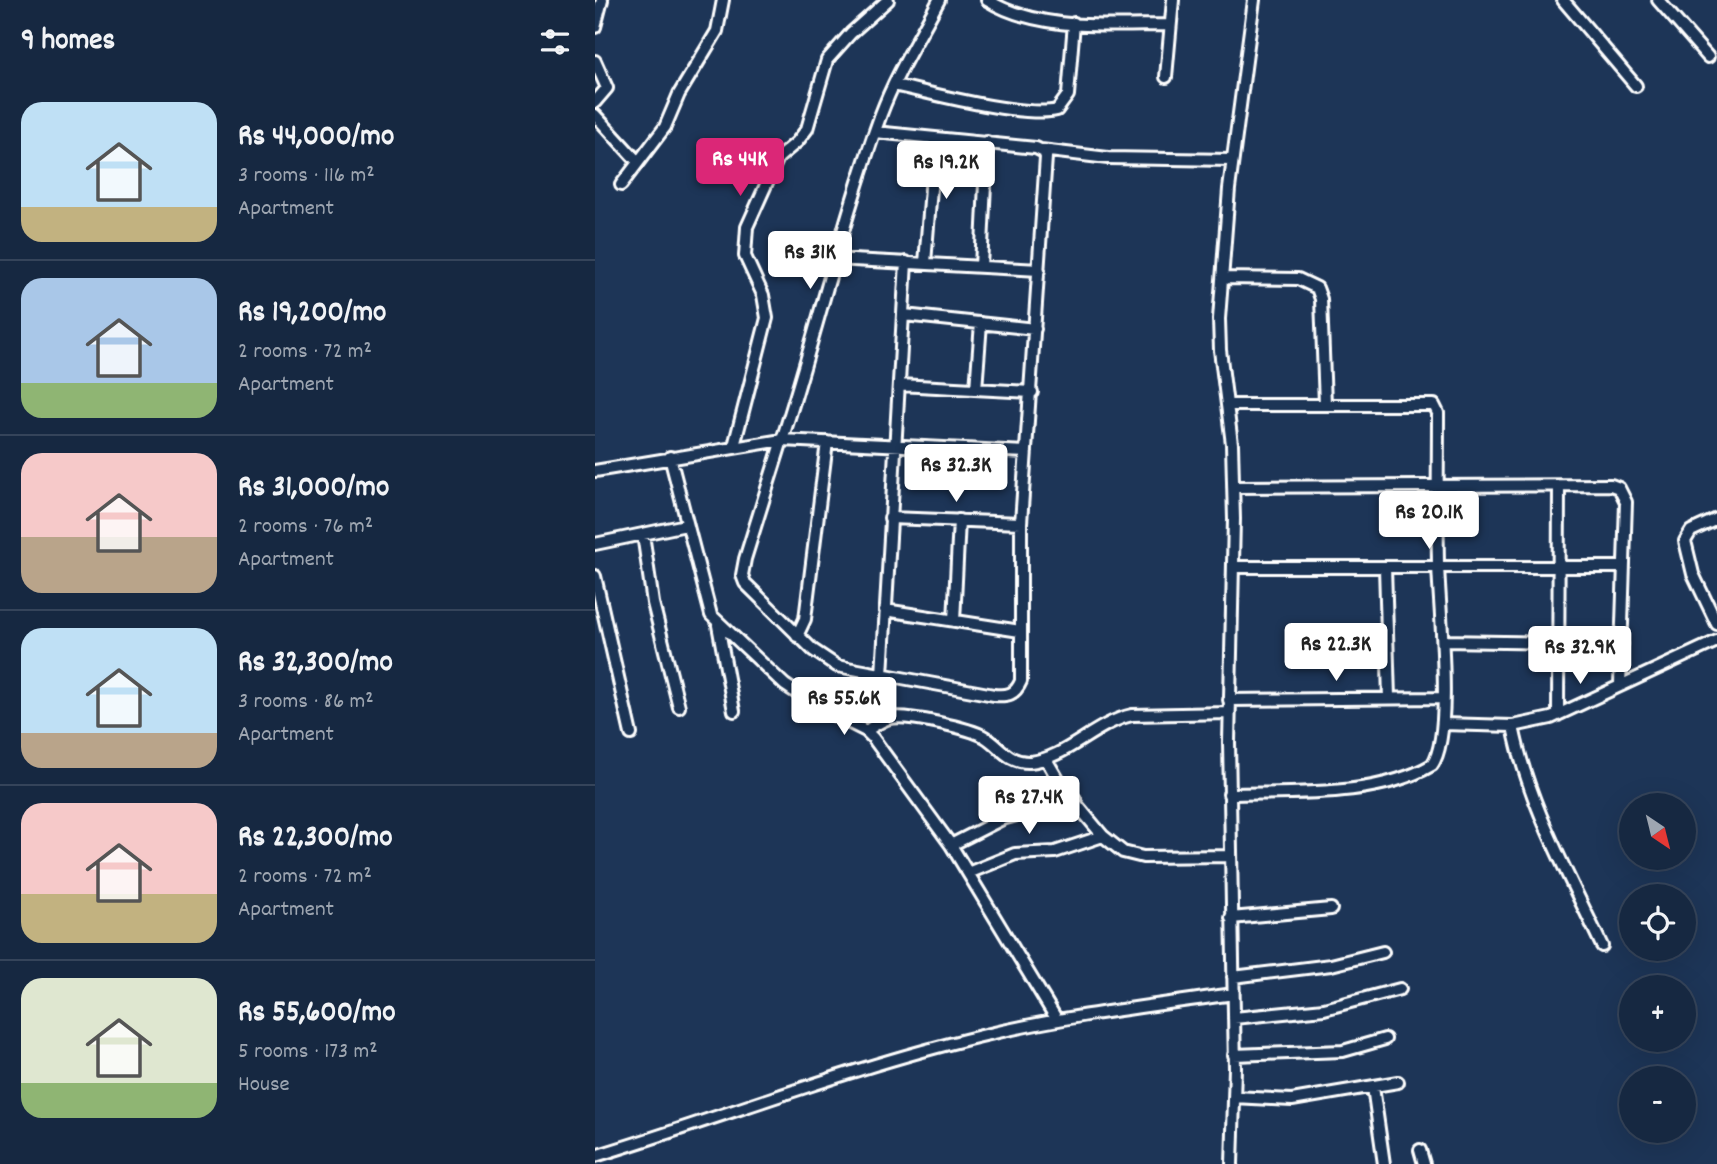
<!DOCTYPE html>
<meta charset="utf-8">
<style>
:root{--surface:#162841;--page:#23344c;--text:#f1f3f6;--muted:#9ea6b1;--line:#35445a;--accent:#db2777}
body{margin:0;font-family:Dekko,sans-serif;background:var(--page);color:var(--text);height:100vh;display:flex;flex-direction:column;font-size:26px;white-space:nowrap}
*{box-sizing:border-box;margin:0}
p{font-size:23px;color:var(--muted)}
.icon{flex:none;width:38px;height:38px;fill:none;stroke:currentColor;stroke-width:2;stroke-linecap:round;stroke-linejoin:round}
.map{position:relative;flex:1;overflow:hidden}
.drawer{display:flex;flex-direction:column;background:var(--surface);width:595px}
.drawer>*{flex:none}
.needle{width:46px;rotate:145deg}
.tools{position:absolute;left:1024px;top:793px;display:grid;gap:14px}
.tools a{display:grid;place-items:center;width:77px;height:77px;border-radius:50%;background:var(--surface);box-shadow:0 7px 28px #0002,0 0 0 2px var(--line);font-size:35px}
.price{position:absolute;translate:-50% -60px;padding:0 16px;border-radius:7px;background:#fff;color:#222;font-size:23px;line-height:46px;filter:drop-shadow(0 2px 4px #0008)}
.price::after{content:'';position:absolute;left:50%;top:42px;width:21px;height:16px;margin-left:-10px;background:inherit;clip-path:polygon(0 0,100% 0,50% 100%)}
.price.current{background:var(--accent);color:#fff}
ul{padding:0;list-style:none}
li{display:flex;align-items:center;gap:21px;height:175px;padding:0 21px}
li+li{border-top:2px solid var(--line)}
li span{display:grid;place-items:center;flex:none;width:196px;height:140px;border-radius:21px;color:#555}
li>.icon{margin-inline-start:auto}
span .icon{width:84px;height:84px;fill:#fffc;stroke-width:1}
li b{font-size:30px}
h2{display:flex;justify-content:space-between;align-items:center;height:84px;padding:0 21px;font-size:30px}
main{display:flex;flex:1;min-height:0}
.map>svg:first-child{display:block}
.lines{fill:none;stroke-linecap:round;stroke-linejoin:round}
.minor-casing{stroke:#fff;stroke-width:16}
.minor{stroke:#1d3557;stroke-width:10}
</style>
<main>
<section class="drawer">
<h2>9 homes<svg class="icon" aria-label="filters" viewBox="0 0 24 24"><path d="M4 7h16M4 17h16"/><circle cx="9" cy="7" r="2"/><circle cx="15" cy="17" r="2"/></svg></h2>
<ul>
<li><span style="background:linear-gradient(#bfe0f5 75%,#c2b280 0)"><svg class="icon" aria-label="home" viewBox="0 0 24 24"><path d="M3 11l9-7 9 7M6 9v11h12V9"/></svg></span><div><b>Rs 44,000/mo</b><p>3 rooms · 116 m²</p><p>Apartment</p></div></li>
<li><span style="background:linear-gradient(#a9c7e8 75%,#8fb573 0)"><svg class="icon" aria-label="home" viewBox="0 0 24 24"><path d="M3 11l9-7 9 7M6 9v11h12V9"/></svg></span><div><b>Rs 19,200/mo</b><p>2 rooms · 72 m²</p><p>Apartment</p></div></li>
<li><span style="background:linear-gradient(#f6c9c9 60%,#b9a48a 0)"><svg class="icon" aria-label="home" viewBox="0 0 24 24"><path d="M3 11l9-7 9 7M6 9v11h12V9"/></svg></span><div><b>Rs 31,000/mo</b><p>2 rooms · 76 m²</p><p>Apartment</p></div></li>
<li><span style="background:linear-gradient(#bfe0f5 75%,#b9a48a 0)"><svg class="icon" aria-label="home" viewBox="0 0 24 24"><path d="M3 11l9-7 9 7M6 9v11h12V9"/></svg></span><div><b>Rs 32,300/mo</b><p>3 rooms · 86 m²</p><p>Apartment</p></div></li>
<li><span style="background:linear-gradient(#f6c9c9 65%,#c2b280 0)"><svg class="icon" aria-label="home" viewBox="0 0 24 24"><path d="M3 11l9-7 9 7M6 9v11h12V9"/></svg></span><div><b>Rs 22,300/mo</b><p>2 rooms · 72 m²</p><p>Apartment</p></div></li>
<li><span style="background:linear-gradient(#dfe7d0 75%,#8fb573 0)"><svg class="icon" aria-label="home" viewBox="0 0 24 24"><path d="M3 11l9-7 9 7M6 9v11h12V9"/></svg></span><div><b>Rs 55,600/mo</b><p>5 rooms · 173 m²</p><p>House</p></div></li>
</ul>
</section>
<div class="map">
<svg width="1122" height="1164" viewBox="0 0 1122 1164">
<rect width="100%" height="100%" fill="#1d3557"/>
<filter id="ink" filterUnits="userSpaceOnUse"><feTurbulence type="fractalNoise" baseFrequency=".0143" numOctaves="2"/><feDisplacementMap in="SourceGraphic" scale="14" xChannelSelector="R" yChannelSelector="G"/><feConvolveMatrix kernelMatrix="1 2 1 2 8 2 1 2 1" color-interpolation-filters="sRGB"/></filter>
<g filter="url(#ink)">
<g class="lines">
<!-- minor casing -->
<g class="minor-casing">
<path id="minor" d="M 392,0 C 444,32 516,25 575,25
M 968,0 L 1041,86
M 1063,0 L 1113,57
M 0,27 L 7,0
M 0,61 L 12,88 L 0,102
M 571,77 L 578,0
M 299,85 C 335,93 429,118 462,110 L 473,95 L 479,23
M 0,115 L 42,161
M 280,132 L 441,148 L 449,152 L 451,157 L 426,523 L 426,681 C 420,695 413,696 399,695 L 242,666 L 218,650 L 150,583 L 147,575 L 150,559 L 187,440 L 431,452
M 446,150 L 513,158 L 637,160
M 26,185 L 70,127 L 84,94 L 122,31 L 128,0
M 239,259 L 444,270
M 330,263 L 340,138
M 386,267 L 392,142
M 628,278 L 703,279 L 722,288 L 726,299 L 730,404
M 309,315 L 440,329
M 304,385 L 437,392
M 381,389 L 386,323
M 633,405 L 839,405 L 843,413 C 843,463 842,514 843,564 C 844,606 859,735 837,765 C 781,798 697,792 634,794
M 139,446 L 172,318 L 168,295 L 150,256 L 152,227 L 183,158 L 202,142 L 212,129 L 232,60 L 256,33 L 293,0
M 75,457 L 116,615 L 190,685 L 223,707 L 271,731 L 278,738 L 356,845 L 462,1020
M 0,471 L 187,440 C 222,332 247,221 286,114 C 301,74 324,38 344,0
M 638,487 L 1016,485 L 1024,488 L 1031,502 L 1025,685
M 295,518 L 426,523
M 1122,519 L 1096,531 L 1090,541 L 1098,574 L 1122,624
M 48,534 L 58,603 L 84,707
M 0,544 L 91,525
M 640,567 L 1027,567
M 790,567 L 794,698
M 0,576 L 36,734
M 290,610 L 425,631
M 359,621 L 364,520
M 123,625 L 139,711
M 202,636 L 210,619 L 232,442
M 848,641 L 1027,644
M 287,675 L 311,262
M 634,700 L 847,698
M 963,715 L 964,486
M 848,724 L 918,726 L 956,718 L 1122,641
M 918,726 C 933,804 974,875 1007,946
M 271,731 C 279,726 286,720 295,718 C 311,714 375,728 390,737 C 406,747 413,763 435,762 C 470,759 500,723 537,715 L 634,713
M 451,759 L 468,788 L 508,836 L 528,852 L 548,857 L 635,856
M 356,845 L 407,819 L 480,799
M 373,873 L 420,854 L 460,852 L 508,836
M 636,918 L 736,909
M 638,977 L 736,965 L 788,952
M 639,1018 L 729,1009 L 805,989
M 639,1055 L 748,1051 L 790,1039
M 778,1087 L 789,1164
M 639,1097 L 697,1100 L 803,1082
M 825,1150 L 829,1164
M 0,1156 C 129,1117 255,1067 386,1036 C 469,1016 554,1006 638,994
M 637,1164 L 640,1068 L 634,742 L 639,519 L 637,444 L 625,350 L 624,319 L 634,189 L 659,0"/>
</g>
<!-- minor -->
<use href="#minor" class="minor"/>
</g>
</g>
</svg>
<div class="tools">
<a><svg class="needle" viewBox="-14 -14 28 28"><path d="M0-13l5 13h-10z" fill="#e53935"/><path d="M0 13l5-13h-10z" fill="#9ea6b1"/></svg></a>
<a><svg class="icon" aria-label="locate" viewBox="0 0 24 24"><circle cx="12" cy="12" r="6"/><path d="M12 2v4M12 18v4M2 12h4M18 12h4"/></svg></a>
<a>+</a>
<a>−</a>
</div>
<b class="price current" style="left:145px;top:198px">Rs 44K</b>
<b class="price" style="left:351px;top:201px">Rs 19.2K</b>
<b class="price" style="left:215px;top:291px">Rs 31K</b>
<b class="price" style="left:361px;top:504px">Rs 32.3K</b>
<b class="price" style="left:834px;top:551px">Rs 20.1K</b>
<b class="price" style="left:741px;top:683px">Rs 22.3K</b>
<b class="price" style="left:985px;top:686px">Rs 32.9K</b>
<b class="price" style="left:249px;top:737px">Rs 55.6K</b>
<b class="price" style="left:434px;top:836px">Rs 27.4K</b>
</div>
</main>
